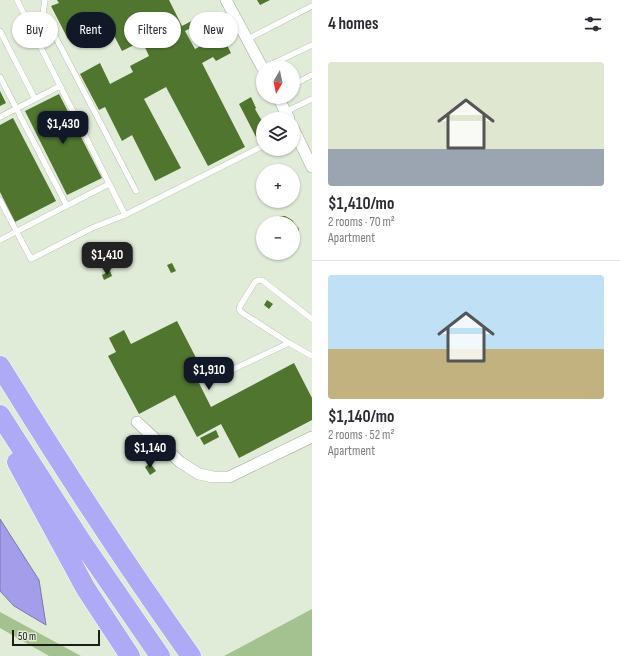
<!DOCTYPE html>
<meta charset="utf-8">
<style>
:root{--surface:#fff;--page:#f7f7f7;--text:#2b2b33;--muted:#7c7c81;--line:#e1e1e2;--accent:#111827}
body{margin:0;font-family:"Sofia Sans Condensed",sans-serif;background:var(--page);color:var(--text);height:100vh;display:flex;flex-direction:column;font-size:15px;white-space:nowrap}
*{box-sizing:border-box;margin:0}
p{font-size:13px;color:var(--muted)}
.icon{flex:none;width:22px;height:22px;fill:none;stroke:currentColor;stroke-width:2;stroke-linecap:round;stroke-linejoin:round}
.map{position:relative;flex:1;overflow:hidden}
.drawer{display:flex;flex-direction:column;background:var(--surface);width:308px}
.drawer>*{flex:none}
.hud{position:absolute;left:12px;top:12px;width:240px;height:36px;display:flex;gap:8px}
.needle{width:26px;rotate:189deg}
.tools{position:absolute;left:256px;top:60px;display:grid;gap:8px}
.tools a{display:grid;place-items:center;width:44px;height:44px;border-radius:50%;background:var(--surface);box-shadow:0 1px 3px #0004;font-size:20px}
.scale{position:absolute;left:12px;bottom:10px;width:88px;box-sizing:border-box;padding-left:4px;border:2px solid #1a1e17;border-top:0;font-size:11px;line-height:14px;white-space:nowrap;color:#1a1e17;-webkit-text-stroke:3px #e0ebd8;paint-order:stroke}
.price{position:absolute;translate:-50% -34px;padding:0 9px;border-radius:8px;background:var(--accent);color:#fff;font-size:13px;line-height:26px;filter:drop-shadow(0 1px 2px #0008)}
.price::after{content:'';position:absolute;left:50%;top:24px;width:12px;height:9px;margin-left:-6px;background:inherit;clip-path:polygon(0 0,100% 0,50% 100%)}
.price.selected{background:#222;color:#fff}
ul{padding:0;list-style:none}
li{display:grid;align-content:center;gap:8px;height:212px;padding:0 16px}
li+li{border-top:1px solid var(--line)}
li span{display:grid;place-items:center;height:124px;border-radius:4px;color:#555}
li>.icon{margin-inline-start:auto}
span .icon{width:72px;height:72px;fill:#fffc;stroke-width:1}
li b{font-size:17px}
h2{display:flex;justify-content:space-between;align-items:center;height:48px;padding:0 16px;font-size:17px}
.chip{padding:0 14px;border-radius:18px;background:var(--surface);box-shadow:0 1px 3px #0004;font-size:14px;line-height:36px}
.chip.selected{background:var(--accent);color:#fff}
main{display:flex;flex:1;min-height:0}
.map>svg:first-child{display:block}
.green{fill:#a4c28f}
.water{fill:#a49eea;stroke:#7b78ab}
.building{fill:#4f752f;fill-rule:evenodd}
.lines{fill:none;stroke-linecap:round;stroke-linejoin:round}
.service-casing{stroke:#9faa98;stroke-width:6}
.minor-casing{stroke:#9faa98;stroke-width:12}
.motorway-casing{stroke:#fff;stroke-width:21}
.service{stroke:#fff;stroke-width:5.5}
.minor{stroke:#fff;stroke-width:11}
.motorway{stroke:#afaaf6;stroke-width:20}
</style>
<main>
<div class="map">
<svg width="312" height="656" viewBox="0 0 312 656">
<rect width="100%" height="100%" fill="#e0ebd8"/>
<!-- green -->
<path class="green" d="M 312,609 L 312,656 L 224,656 Z
M 0,612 L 81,656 L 49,656 L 0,628 Z"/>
<!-- water -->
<path class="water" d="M 0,519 L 39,580 L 46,625 L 14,606 L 0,591 Z"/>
<!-- building -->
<path class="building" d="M 57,0 L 169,0 L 182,26 L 209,12 L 213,20 L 214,19 L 225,41 L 227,39 L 230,44 L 227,45 L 231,53 L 216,61 L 213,57 L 202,63 L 245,147 L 208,166 L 166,87 L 144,99 L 181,168 L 155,181 L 132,135 L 122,141 L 105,107 L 99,110 L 80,74 L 100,63 L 110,84 L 133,72 L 130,66 L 149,56 L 142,41 L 122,51 L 106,20 L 68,39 L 51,6 L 59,3 ZM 206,20 L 207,23 L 198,27 L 206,43 L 195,49 L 185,31 Z
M 257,0 L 270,0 L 260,5 Z
M 0,91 L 6,103 L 0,106 Z
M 59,94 L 102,178 L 67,195 L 25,111 Z
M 251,97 L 256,108 L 255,109 L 262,121 L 263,121 L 263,133 L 256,137 L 239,104 Z
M 13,118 L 56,201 L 15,222 L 0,192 L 0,125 Z
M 278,216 L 285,216 L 292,220 L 299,229 L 299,240 L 293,250 L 293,223 L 265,223 L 270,219 Z
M 263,226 L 263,245 L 261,238 Z
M 172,263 L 176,271 L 171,273 L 167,265 Z
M 110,271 L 112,276 L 104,280 L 102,275 Z
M 267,300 L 273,304 L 269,309 L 264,305 Z
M 177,321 L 207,379 L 199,383 L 211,407 L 294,363 L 312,398 L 312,420 L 239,458 L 221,424 L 197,437 L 175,395 L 139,414 L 108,356 L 116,352 L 109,338 L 124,330 L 131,344 Z
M 216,430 L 219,437 L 204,445 L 200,438 Z
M 150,463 L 156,471 L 150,475 L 145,467 Z"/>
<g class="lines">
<!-- service casing -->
<g class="service-casing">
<path id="service" d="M 17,0 L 125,215 L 263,146
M 45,0 L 43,13 L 136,191
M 0,31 L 35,99
M 248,39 L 312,6
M 266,67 L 312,45
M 0,77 L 67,206
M 293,85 L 312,75
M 285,112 L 312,99
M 0,117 L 60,86
M 0,200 L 31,259 L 92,228 L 125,215
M 0,240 L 109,184
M 289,343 L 241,312 L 239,309 L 240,306 L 255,282 L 259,280 L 263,281 L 312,319
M 219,376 L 289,343 L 312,356"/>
</g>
<!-- minor casing -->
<g class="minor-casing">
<path id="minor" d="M 226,0 L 263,69
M 278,97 L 289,119
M 293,128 L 312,167
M 137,422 L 180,462 L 199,474 L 213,477 L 229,477 L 312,437"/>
</g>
<!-- motorway casing -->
<g class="motorway-casing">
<path id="motorway" d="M 0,366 C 61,465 124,562 191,656
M 0,415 L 81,541 L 160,656
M 17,462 L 86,589 L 130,656"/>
</g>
<!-- service -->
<use href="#service" class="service"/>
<!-- minor -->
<use href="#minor" class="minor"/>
<!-- motorway -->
<use href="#motorway" class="motorway"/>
</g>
</svg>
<div class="tools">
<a><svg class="needle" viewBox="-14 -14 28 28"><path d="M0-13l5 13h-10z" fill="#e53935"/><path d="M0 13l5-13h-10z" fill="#7c7c81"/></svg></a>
<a><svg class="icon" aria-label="layers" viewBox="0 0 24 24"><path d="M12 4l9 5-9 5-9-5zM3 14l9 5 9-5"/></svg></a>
<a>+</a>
<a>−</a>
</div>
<div class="scale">50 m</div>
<b class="price" style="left:63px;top:145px">$1,430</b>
<b class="price selected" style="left:107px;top:276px">$1,410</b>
<b class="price" style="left:209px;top:391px">$1,910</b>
<b class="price" style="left:150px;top:469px">$1,140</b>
<div class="hud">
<a class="chip">Buy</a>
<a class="chip selected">Rent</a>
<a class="chip">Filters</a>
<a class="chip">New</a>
</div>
</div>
<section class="drawer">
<h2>4 homes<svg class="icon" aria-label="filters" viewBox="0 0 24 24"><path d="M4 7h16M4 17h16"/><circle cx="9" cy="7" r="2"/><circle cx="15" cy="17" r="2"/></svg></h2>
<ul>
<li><span style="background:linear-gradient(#dfe7d0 70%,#9aa5b1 0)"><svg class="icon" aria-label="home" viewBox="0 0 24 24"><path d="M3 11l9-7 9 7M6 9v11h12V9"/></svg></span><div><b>$1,410/mo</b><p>2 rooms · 70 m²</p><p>Apartment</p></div></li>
<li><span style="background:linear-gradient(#bfe0f5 60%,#c2b280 0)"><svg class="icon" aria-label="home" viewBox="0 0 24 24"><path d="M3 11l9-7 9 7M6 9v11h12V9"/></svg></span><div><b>$1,140/mo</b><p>2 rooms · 52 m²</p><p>Apartment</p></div></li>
</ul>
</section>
</main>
